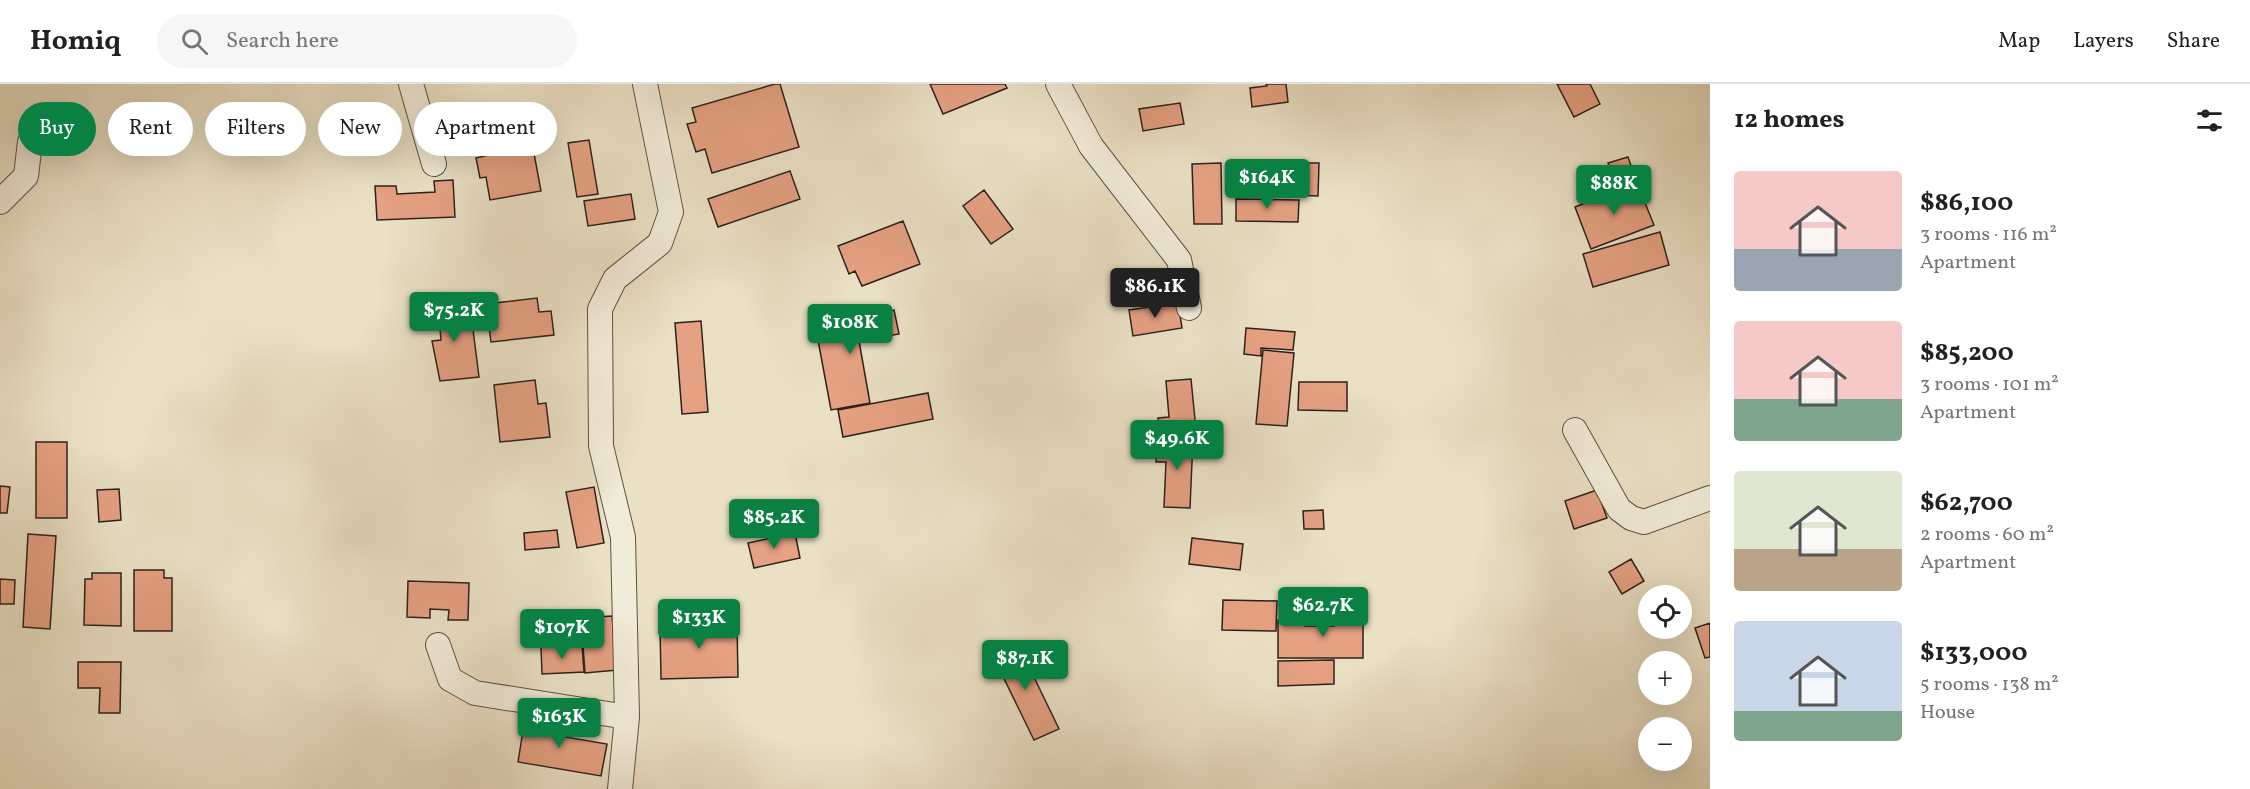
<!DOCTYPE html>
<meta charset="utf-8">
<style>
:root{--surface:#fff;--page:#f6f6f6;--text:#202124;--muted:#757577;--line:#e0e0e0;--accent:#0b8043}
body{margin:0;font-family:Vollkorn,serif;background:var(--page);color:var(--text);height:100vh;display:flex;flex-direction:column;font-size:22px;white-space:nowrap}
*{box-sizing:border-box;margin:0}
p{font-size:20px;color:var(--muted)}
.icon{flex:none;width:33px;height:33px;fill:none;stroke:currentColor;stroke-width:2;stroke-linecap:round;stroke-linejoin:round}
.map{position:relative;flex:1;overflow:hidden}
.sheet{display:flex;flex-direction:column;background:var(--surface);width:540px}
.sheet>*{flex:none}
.top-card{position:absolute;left:18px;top:18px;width:570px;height:54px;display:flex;gap:12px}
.tools{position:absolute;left:1638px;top:501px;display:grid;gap:12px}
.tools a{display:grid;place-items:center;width:54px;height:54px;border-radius:50%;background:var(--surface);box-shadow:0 6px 24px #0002;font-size:30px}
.price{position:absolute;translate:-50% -51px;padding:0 14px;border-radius:6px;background:var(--accent);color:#fff;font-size:20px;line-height:39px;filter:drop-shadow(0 2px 3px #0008)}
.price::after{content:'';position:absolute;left:50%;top:36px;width:18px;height:14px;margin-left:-9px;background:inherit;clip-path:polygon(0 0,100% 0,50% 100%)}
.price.active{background:#222;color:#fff}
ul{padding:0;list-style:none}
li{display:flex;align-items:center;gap:18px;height:150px;padding:0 24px}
li span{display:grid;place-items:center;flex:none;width:168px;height:120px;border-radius:6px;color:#555}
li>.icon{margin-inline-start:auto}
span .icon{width:72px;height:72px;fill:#fffc;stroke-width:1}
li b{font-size:26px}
h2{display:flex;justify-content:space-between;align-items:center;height:72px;padding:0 24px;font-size:26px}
.pill{padding:0 21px;border-radius:27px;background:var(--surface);box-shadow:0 6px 24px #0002;font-size:21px;line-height:54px}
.pill.active{background:var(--accent);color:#fff}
header{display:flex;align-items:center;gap:36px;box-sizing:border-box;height:84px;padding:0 30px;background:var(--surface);border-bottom:2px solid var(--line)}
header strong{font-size:28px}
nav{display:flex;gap:33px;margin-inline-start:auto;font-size:21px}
.search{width:420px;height:54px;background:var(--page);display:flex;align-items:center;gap:15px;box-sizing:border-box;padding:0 21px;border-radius:33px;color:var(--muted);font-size:22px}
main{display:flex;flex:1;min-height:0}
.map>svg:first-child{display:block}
.building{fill:#e5a182;stroke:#2e211b;stroke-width:1.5}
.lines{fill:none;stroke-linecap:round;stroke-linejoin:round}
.street-casing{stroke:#5d5145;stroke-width:26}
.street{stroke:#f1ebd9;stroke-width:24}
</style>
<header>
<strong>Homiq</strong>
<div class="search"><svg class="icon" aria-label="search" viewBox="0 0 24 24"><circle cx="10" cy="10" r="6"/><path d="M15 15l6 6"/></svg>Search here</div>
<nav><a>Map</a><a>Layers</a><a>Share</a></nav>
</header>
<main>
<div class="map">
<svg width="1710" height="705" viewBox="0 0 1710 705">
<rect width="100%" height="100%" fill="#eae0c4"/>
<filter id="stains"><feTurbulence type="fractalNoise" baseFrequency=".00333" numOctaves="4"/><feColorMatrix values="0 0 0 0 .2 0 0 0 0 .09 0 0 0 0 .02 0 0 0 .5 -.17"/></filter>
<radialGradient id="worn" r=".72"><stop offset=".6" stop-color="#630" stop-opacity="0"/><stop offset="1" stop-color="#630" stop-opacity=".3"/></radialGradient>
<!-- building -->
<path class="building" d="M 775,0 L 780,0 L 799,63 L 712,89 L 705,65 L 696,68 L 687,40 L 696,38 L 692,24 Z
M 930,0 L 1005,0 L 1007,4 L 943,30 Z
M 1266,0 L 1286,0 L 1288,18 L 1252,23 L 1250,4 L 1267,2 Z
M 1557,0 L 1590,0 L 1600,20 L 1574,33 Z
M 1180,19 L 1184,40 L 1143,47 L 1139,25 Z
M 589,56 L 598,110 L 577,113 L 568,59 Z
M 521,63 L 521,66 L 533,64 L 541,107 L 490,116 L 486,93 L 480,94 L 476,74 Z
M 1628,73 L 1634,90 L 1614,96 L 1608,79 Z
M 1221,79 L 1222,140 L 1194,140 L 1192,80 Z
M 1296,79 L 1319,79 L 1318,112 L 1295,111 Z
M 790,87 L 800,115 L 718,143 L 708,115 Z
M 453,96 L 455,133 L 377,136 L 375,102 L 396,102 L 397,110 L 435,108 L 434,97 Z
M 1637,99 L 1654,141 L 1591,165 L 1575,123 Z
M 984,106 L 1013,145 L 991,160 L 963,122 Z
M 631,110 L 635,135 L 588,142 L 584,117 Z
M 1236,115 L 1299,116 L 1298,138 L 1236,137 Z
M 903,137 L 920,180 L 862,202 L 855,187 L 849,190 L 838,162 Z
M 1660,148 L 1669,181 L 1593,203 L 1583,170 Z
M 537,214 L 539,228 L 551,227 L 554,251 L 491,258 L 486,220 Z
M 1178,219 L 1182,244 L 1133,252 L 1129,226 Z
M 470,222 L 479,293 L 440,297 L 432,257 L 441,256 L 440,245 L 429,246 L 426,227 Z
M 894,226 L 899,250 L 859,257 L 870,319 L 831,326 L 815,240 Z
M 701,237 L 708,328 L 682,330 L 675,239 Z
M 1246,244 L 1295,248 L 1293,266 L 1261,264 L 1261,272 L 1244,270 Z
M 1263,266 L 1294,269 L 1287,342 L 1256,340 Z
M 1191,295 L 1196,346 L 1159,350 L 1158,334 L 1169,333 L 1166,297 Z
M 535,296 L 538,320 L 546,319 L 550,353 L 500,358 L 494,301 Z
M 1299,298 L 1347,298 L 1347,327 L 1298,326 Z
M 928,309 L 933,335 L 843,353 L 838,326 Z
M 1158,354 L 1193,355 L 1190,424 L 1164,423 L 1166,378 L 1156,378 Z
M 36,358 L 67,358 L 67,434 L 36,434 Z
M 0,402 L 10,403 L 7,429 L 0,429 Z
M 594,403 L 604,459 L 577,464 L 566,408 Z
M 119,405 L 121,436 L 99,438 L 97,406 Z
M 1597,406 L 1607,434 L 1574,445 L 1565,417 Z
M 1323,426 L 1324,445 L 1304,445 L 1303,427 Z
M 557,446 L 559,463 L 525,466 L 524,449 Z
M 795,449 L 800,474 L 754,484 L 748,459 Z
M 28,450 L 56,452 L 50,545 L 23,543 Z
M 1192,454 L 1243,460 L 1240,486 L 1189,480 Z
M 1631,475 L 1644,497 L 1622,510 L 1609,488 Z
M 134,486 L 164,486 L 164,494 L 172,494 L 172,547 L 134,547 Z
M 92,489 L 121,489 L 121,542 L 84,541 L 85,495 L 92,495 Z
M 0,495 L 15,496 L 14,520 L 0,520 Z
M 408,497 L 469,499 L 468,536 L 448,536 L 449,526 L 430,525 L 430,534 L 407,533 Z
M 1223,516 L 1277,517 L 1276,547 L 1222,546 Z
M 1334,525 L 1363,525 L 1363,574 L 1278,574 L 1278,536 L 1305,536 L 1305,542 L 1334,542 Z
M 612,532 L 617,586 L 585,589 L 581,534 Z
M 711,533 L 711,541 L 737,540 L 738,593 L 661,595 L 660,542 L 678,542 L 678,534 Z
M 1710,539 L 1710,573 L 1705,574 L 1695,544 Z
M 1017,558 L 1059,645 L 1034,656 L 992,570 Z
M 582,561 L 584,588 L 542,590 L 541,563 Z
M 1334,576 L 1334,600 L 1278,602 L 1278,577 Z
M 78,578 L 121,578 L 120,629 L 99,629 L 100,604 L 78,604 Z
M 525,634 L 561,640 L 559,652 L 607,660 L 601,692 L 518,678 Z"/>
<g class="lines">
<!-- street casing -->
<g class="street-casing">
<path id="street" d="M 411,0 L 434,80
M 1058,0 L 1091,62 L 1179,176 L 1189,224
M 0,118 L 26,92 L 30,58
M 1575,346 L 1619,425 L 1631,434 L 1644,438 L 1710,414
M 438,561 L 450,595 L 475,609 L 627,633
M 620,705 L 627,633 L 623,453 L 601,362 L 600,225 L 615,195 L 660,159 L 671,128 L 645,0"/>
</g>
<!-- street -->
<use href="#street" class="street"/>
</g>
<rect width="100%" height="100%" filter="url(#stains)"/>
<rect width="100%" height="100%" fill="url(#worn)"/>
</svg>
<div class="tools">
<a><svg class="icon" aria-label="locate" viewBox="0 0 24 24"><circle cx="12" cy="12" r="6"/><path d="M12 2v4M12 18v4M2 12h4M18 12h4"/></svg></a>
<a>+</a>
<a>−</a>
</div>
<b class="price" style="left:1267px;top:126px">$164K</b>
<b class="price" style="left:1614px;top:132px">$88K</b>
<b class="price active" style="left:1155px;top:235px">$86.1K</b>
<b class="price" style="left:454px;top:259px">$75.2K</b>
<b class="price" style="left:850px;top:271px">$108K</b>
<b class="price" style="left:1177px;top:387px">$49.6K</b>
<b class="price" style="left:774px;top:466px">$85.2K</b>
<b class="price" style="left:1323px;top:554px">$62.7K</b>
<b class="price" style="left:699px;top:566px">$133K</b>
<b class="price" style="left:562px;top:576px">$107K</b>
<b class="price" style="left:1025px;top:607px">$87.1K</b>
<b class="price" style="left:559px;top:665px">$163K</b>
<div class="top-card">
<a class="pill active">Buy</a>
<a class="pill">Rent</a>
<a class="pill">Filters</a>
<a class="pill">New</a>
<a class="pill">Apartment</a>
</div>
</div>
<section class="sheet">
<h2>12 homes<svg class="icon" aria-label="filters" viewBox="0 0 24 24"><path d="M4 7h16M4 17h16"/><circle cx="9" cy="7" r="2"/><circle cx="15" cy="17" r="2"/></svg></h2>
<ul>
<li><span style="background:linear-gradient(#f6c9c9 65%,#9aa5b1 0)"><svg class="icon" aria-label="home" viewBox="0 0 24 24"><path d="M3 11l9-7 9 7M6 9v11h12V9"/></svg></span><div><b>$86,100</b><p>3 rooms · 116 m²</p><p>Apartment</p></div></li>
<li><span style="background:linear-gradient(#f6c9c9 65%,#7fa58c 0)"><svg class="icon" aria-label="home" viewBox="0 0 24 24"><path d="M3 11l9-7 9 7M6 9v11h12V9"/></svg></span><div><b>$85,200</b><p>3 rooms · 101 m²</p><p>Apartment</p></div></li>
<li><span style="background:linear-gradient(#dfe7d0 65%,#b9a48a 0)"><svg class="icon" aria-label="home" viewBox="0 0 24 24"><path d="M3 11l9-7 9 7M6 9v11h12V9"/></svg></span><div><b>$62,700</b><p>2 rooms · 60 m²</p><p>Apartment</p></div></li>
<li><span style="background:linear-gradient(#c9d6e8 75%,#7fa58c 0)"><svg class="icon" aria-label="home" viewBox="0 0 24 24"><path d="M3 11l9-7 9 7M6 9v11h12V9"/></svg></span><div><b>$133,000</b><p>5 rooms · 138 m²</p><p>House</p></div></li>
</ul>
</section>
</main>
